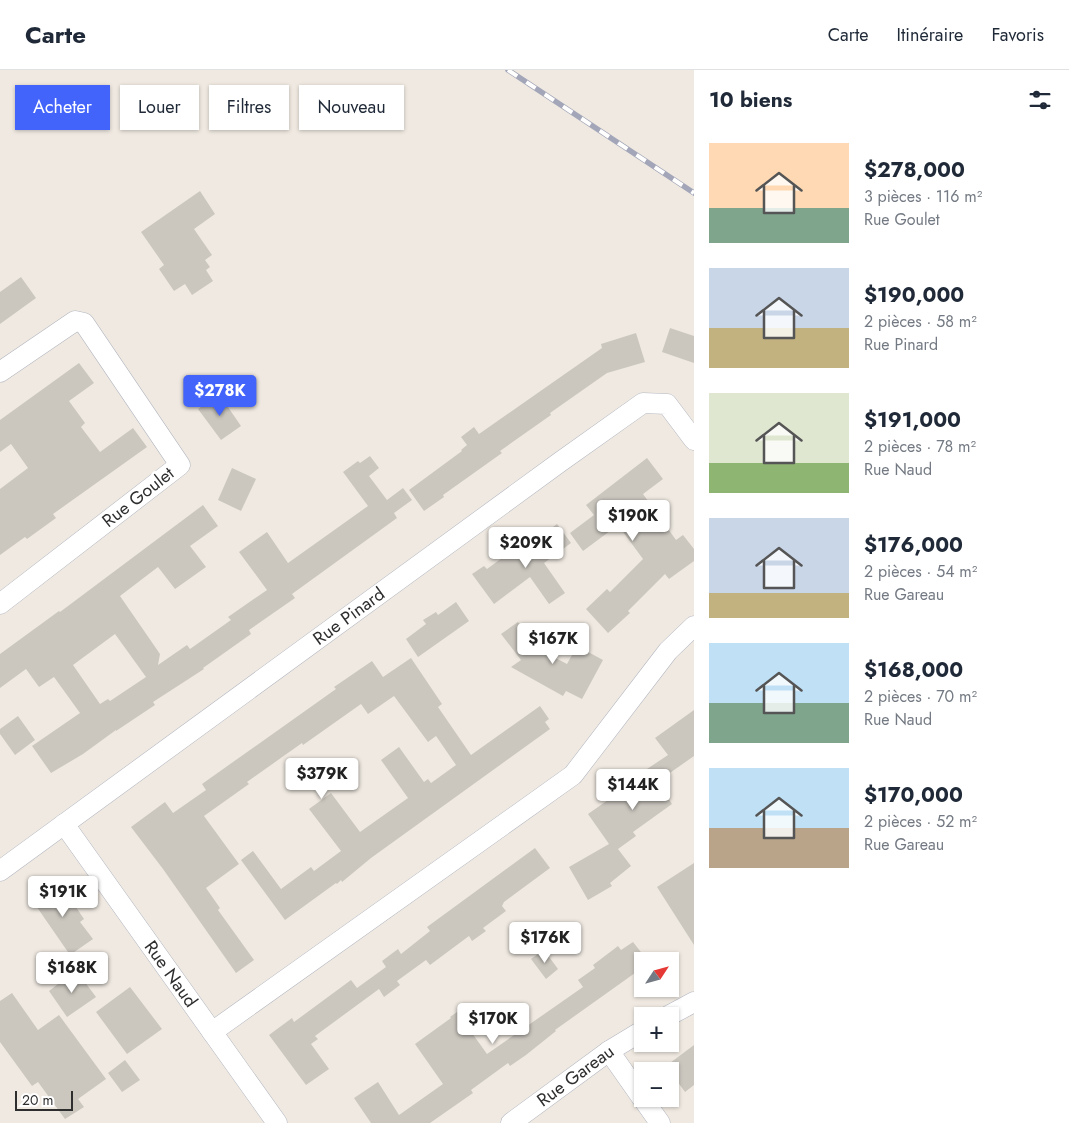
<!DOCTYPE html>
<html lang="fr">
<meta charset="utf-8">
<style>
:root{--surface:#fff;--page:#f6f6f7;--text:#1f2937;--muted:#747a83;--line:#e0e1e3;--accent:#4264fb}
body{margin:0;font-family:Jost,sans-serif;background:var(--page);color:var(--text);height:100vh;display:flex;flex-direction:column;font-size:19px;white-space:nowrap}
*{box-sizing:border-box;margin:0}
p{font-size:16px;color:var(--muted)}
.icon{flex:none;width:28px;height:28px;fill:none;stroke:currentColor;stroke-width:2;stroke-linecap:round;stroke-linejoin:round}
.map{position:relative;flex:1;overflow:hidden}
.side{display:flex;flex-direction:column;background:var(--surface);width:375px}
.side>*{flex:none}
.banner{position:absolute;left:15px;top:15px;width:475px;height:45px;display:flex;gap:10px}
.needle{width:32px;rotate:54deg}
.fabs{position:absolute;left:634px;top:882px;display:grid;gap:10px}
.fabs a{display:grid;place-items:center;width:45px;height:45px;border-radius:0px;background:var(--surface);box-shadow:0 1px 4px #0004;font-size:25px}
.scale{position:absolute;left:15px;bottom:12px;width:58px;box-sizing:border-box;padding-left:5px;border:2px solid #2e2e2e;border-top:0;font-size:14px;line-height:18px;white-space:nowrap;color:#2e2e2e;-webkit-text-stroke:4px #fff;paint-order:stroke}
.price{position:absolute;translate:-50% -42px;padding:0 11px;border-radius:5px;background:#fff;color:#222;font-size:16px;line-height:32px;filter:drop-shadow(0 1px 2px #0008)}
.price::after{content:'';position:absolute;left:50%;top:30px;width:15px;height:11px;margin-left:-8px;background:inherit;clip-path:polygon(0 0,100% 0,50% 100%)}
.price.current{background:var(--accent);color:#fff}
ul{padding:0;list-style:none}
li{display:flex;align-items:center;gap:15px;height:125px;padding:0 15px}
li span{display:grid;place-items:center;flex:none;width:140px;height:100px;border-radius:0px;color:#555}
li>.icon{margin-inline-start:auto}
span .icon{width:60px;height:60px;fill:#fffc;stroke-width:1}
li b{font-size:21px}
h2{display:flex;justify-content:space-between;align-items:center;height:60px;padding:0 15px;font-size:21px}
.tag{padding:0 18px;border-radius:0px;background:var(--surface);box-shadow:0 1px 4px #0004;font-size:18px;line-height:45px}
.tag.current{background:var(--accent);color:#fff}
header{display:flex;align-items:center;gap:30px;box-sizing:border-box;height:70px;padding:0 25px;background:var(--surface);border-bottom:1px solid var(--line)}
header strong{font-size:24px}
nav{display:flex;gap:28px;margin-inline-start:auto;font-size:18px}
main{display:flex;flex:1;min-height:0}
.map>svg:first-child{display:block}
.building{fill:#cbc7bf;fill-rule:evenodd}
.lines{fill:none;stroke-linecap:round;stroke-linejoin:round}
.street-casing{stroke:#b4b7c1;stroke-width:21}
.street{stroke:#fff;stroke-width:20}
.rail-casing{stroke:#a3a6b8;stroke-width:5.5}
.rail{stroke:#fff;stroke-width:4;stroke-dasharray:11;stroke-linecap:butt}
.labels{text-anchor:middle;dominant-baseline:central;stroke-width:5;stroke-linejoin:round;paint-order:stroke}
.street-label{font-size:18px;fill:#2e2e2e;stroke:#fff}
</style>
<header>
<strong>Carte</strong>
<nav><a>Carte</a><a>Itinéraire</a><a>Favoris</a></nav>
</header>
<main>
<div class="map">
<svg width="694" height="1053" viewBox="0 0 694 1053">
<rect width="100%" height="100%" fill="#efe9e1"/>
<!-- building -->
<path class="building" d="M 200,121 L 215,144 L 194,159 L 212,185 L 205,190 L 210,197 L 206,200 L 213,211 L 192,225 L 185,214 L 174,221 L 159,199 L 164,195 L 141,162 Z
M 21,207 L 36,228 L 0,254 L 0,222 Z
M 670,258 L 694,266 L 694,293 L 662,282 Z
M 636,263 L 645,292 L 607,303 L 550,343 L 551,345 L 500,381 L 502,383 L 443,425 L 444,427 L 424,441 L 409,420 L 462,381 L 461,380 L 467,375 L 461,367 L 474,357 L 479,364 L 602,278 L 601,274 Z
M 79,293 L 94,313 L 69,331 L 85,353 L 81,357 L 100,382 L 133,358 L 147,377 L 53,444 L 56,448 L 27,469 L 25,467 L 0,485 L 0,419 L 28,398 L 11,374 L 0,382 L 0,350 Z
M 219,324 L 241,356 L 221,370 L 198,339 Z
M 370,386 L 379,398 L 369,406 L 387,430 L 403,418 L 412,430 L 394,443 L 397,448 L 292,524 L 295,528 L 249,560 L 251,564 L 203,598 L 204,599 L 153,632 L 155,635 L 116,661 L 116,660 L 83,684 L 51,703 L 32,676 L 80,643 L 54,607 L 39,617 L 26,599 L 0,618 L 0,584 L 59,541 L 60,542 L 203,435 L 218,456 L 190,476 L 206,497 L 175,519 L 158,497 L 120,526 L 160,584 L 158,595 L 187,575 L 190,579 L 231,550 L 228,547 L 267,520 L 239,482 L 267,462 L 288,493 L 368,436 L 343,402 L 358,391 L 360,393 ZM 115,564 L 146,607 L 110,631 L 108,629 L 100,634 L 73,595 Z
M 647,388 L 663,409 L 643,424 L 676,470 L 683,465 L 694,479 L 694,491 L 669,509 L 665,504 L 628,541 L 630,543 L 608,563 L 586,539 L 607,519 L 610,522 L 643,489 L 618,455 L 583,481 L 570,463 L 594,445 L 586,435 Z
M 232,398 L 256,409 L 241,441 L 218,430 Z
M 557,454 L 571,473 L 544,493 L 565,523 L 549,534 L 530,507 L 494,534 L 472,504 L 484,496 L 487,499 L 506,485 L 510,489 Z
M 456,532 L 469,551 L 418,587 L 406,569 L 426,554 L 423,550 L 436,542 L 438,545 Z
M 518,552 L 527,565 L 544,582 L 567,594 L 577,576 L 603,590 L 582,629 L 566,621 L 563,626 L 511,597 L 521,590 L 501,564 Z
M 411,588 L 442,634 L 438,637 L 471,685 L 540,636 L 549,649 L 545,652 L 550,659 L 371,788 L 342,812 L 341,810 L 337,814 L 336,813 L 285,850 L 241,790 L 253,781 L 281,819 L 311,797 L 314,801 L 341,781 L 309,739 L 331,723 L 360,762 L 408,728 L 381,690 L 399,677 L 424,712 L 428,709 L 431,713 L 456,695 L 436,666 L 428,672 L 394,626 L 368,644 L 361,634 L 303,675 L 302,673 L 247,712 L 249,714 L 204,746 L 239,794 L 206,818 L 220,838 L 218,840 L 254,890 L 236,903 L 163,799 L 131,757 L 165,732 L 173,743 L 206,720 L 202,714 L 336,619 L 334,617 L 372,591 L 383,607 Z
M 694,640 L 694,686 L 657,712 L 672,734 L 633,762 L 636,766 L 618,779 L 631,796 L 610,813 L 612,816 L 588,830 L 569,797 L 609,774 L 588,744 L 628,716 L 626,713 L 668,685 L 655,668 Z
M 18,646 L 35,670 L 15,685 L 0,664 L 0,659 Z
M 535,778 L 550,798 L 504,832 L 502,836 L 506,841 L 483,858 L 486,861 L 472,871 L 469,866 L 430,895 L 426,890 L 397,911 L 400,915 L 384,927 L 379,919 L 315,966 L 318,969 L 311,974 L 329,999 L 306,1015 L 269,965 L 292,948 L 294,952 L 351,910 L 357,918 L 386,897 L 382,891 L 398,879 L 401,884 L 430,861 L 427,857 Z
M 694,793 L 694,875 L 657,817 Z
M 59,812 L 84,849 L 80,852 L 93,869 L 70,885 L 32,830 Z
M 633,872 L 648,891 L 642,891 L 642,898 L 555,960 L 556,961 L 526,985 L 510,996 L 508,993 L 471,1020 L 473,1023 L 430,1053 L 371,1053 L 354,1028 L 378,1012 L 399,1045 L 443,1014 L 415,974 L 451,948 L 450,947 L 464,937 L 479,958 L 472,963 L 487,984 L 583,917 L 578,910 L 595,898 L 593,895 L 618,876 L 621,880 Z
M 544,880 L 558,899 L 546,909 L 531,889 Z
M 76,900 L 96,927 L 67,947 L 49,921 Z
M 130,917 L 162,959 L 127,984 L 96,942 Z
M 12,923 L 38,960 L 59,945 L 106,1009 L 78,1029 L 84,1037 L 65,1049 L 38,1012 L 32,1016 L 0,972 L 0,931 Z
M 694,975 L 694,1015 L 685,1022 L 666,996 Z
M 125,990 L 140,1010 L 122,1022 L 108,1003 Z"/>
<g class="lines">
<!-- street casing -->
<g class="street-casing">
<g id="street">
<path d="M 0,302 L 75,251 L 84,253 L 180,395 L 0,534"/>
<path id="s1" d="M 64,754 L 277,1053"/>
<path id="s2" d="M 0,801 L 560,392 L 643,333 L 667,334 L 694,370"/>
<path d="M 668,946 L 694,932"/>
<path d="M 212,962 L 573,705 L 668,581 L 694,556"/>
<path d="M 609,981 L 642,1028"/>
<path d="M 643,1029 L 660,1053"/>
<path id="s3" d="M 511,1053 L 609,981 L 642,961"/>
</g>
</g>
<!-- street -->
<use href="#street" class="street"/>
<!-- rail casing -->
<g class="rail-casing">
<path id="rail" d="M 508,0 L 694,123"/>
</g>
<!-- rail -->
<use href="#rail" class="rail"/>
</g>
<g class="labels">
<!-- street labels -->
<g class="street-label">
<text transform="translate(138 427) rotate(-38)">Rue Goulet</text>
<text stroke="none"><textPath href="#s2" startOffset="432">Rue Pinard</textPath></text>
<text stroke="none"><textPath href="#s1" startOffset="184">Rue Naud</textPath></text>
<text stroke="none"><textPath href="#s3" startOffset="80">Rue Gareau</textPath></text>
</g>
</g>
</svg>
<div class="fabs">
<a><svg class="needle" viewBox="-14 -14 28 28"><path d="M0-13l5 13h-10z" fill="#e53935"/><path d="M0 13l5-13h-10z" fill="#747a83"/></svg></a>
<a>+</a>
<a>−</a>
</div>
<div class="scale">20 m</div>
<b class="price current" style="left:220px;top:347px">$278K</b>
<b class="price" style="left:633px;top:472px">$190K</b>
<b class="price" style="left:526px;top:499px">$209K</b>
<b class="price" style="left:553px;top:595px">$167K</b>
<b class="price" style="left:322px;top:730px">$379K</b>
<b class="price" style="left:633px;top:741px">$144K</b>
<b class="price" style="left:63px;top:848px">$191K</b>
<b class="price" style="left:545px;top:894px">$176K</b>
<b class="price" style="left:72px;top:924px">$168K</b>
<b class="price" style="left:493px;top:975px">$170K</b>
<div class="banner">
<a class="tag current">Acheter</a>
<a class="tag">Louer</a>
<a class="tag">Filtres</a>
<a class="tag">Nouveau</a>
</div>
</div>
<section class="side">
<h2>10 biens<svg class="icon" aria-label="filters" viewBox="0 0 24 24"><path d="M4 7h16M4 17h16"/><circle cx="9" cy="7" r="2"/><circle cx="15" cy="17" r="2"/></svg></h2>
<ul>
<li><span style="background:linear-gradient(#ffd9b3 65%,#7fa58c 0)"><svg class="icon" aria-label="home" viewBox="0 0 24 24"><path d="M3 11l9-7 9 7M6 9v11h12V9"/></svg></span><div><b>$278,000</b><p>3 pièces · 116 m²</p><p>Rue Goulet</p></div></li>
<li><span style="background:linear-gradient(#c9d6e8 60%,#c2b280 0)"><svg class="icon" aria-label="home" viewBox="0 0 24 24"><path d="M3 11l9-7 9 7M6 9v11h12V9"/></svg></span><div><b>$190,000</b><p>2 pièces · 58 m²</p><p>Rue Pinard</p></div></li>
<li><span style="background:linear-gradient(#dfe7d0 70%,#8fb573 0)"><svg class="icon" aria-label="home" viewBox="0 0 24 24"><path d="M3 11l9-7 9 7M6 9v11h12V9"/></svg></span><div><b>$191,000</b><p>2 pièces · 78 m²</p><p>Rue Naud</p></div></li>
<li><span style="background:linear-gradient(#c9d6e8 75%,#c2b280 0)"><svg class="icon" aria-label="home" viewBox="0 0 24 24"><path d="M3 11l9-7 9 7M6 9v11h12V9"/></svg></span><div><b>$176,000</b><p>2 pièces · 54 m²</p><p>Rue Gareau</p></div></li>
<li><span style="background:linear-gradient(#bfe0f5 60%,#7fa58c 0)"><svg class="icon" aria-label="home" viewBox="0 0 24 24"><path d="M3 11l9-7 9 7M6 9v11h12V9"/></svg></span><div><b>$168,000</b><p>2 pièces · 70 m²</p><p>Rue Naud</p></div></li>
<li><span style="background:linear-gradient(#bfe0f5 60%,#b9a48a 0)"><svg class="icon" aria-label="home" viewBox="0 0 24 24"><path d="M3 11l9-7 9 7M6 9v11h12V9"/></svg></span><div><b>$170,000</b><p>2 pièces · 52 m²</p><p>Rue Gareau</p></div></li>
</ul>
</section>
</main>
